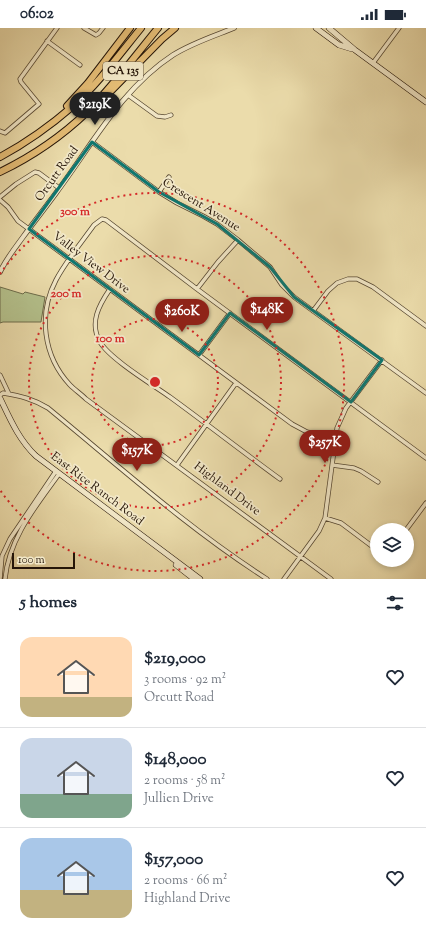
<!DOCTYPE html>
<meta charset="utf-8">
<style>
:root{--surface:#fff;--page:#f2f2f3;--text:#1f2937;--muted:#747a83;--line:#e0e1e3;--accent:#8f2418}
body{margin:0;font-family:"Sorts Mill Goudy",serif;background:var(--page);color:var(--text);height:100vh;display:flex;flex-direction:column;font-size:15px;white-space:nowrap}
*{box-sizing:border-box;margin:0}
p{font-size:13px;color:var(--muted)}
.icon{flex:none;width:22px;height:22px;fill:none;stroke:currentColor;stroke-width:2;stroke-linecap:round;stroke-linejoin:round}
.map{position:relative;height:551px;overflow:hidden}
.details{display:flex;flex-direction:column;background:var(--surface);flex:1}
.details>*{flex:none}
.tools{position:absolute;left:370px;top:495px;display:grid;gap:8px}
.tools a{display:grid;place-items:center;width:44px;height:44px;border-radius:50%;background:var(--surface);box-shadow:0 2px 6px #0003;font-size:20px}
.scale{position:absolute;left:12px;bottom:10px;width:63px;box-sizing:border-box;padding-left:4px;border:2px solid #251508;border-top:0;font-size:11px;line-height:14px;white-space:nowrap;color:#251508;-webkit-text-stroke:3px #f2e8c8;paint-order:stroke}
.price{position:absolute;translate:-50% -34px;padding:0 9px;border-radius:14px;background:var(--accent);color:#fff;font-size:13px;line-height:26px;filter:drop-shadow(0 1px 2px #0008)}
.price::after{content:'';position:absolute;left:50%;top:24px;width:12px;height:9px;margin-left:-6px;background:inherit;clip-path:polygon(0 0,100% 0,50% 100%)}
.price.current{background:#222;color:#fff}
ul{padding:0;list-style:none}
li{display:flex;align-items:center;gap:12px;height:100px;padding:0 20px}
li+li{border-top:1px solid var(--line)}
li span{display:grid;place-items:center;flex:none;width:112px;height:80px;border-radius:12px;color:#555}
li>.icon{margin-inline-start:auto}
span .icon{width:48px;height:48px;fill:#fffc;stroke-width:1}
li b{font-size:17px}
h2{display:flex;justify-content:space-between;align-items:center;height:48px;padding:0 20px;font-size:17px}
.status{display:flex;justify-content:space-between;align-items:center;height:28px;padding:0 20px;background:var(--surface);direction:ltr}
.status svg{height:11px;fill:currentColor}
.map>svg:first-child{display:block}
.green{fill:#b4c18c;stroke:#6c6b4a}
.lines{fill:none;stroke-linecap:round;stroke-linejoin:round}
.minor-casing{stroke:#564731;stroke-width:5}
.tertiary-casing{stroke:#564731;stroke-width:5.5}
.secondary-casing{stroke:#251508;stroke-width:6}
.motorway-casing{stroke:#251508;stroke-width:8}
.minor{stroke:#f2e8c8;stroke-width:3.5}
.tertiary{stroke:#f2e8c8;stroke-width:4}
.secondary{stroke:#f2e8c8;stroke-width:5}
.motorway{stroke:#e6be76;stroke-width:6}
.marked{fill:none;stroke:#0f766e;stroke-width:3;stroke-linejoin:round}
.ring{fill:none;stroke:#d62828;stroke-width:2;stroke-dasharray:2 4}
.labels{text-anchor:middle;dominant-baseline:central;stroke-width:3.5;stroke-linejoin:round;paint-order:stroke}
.shield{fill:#f2e8c8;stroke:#625442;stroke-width:1}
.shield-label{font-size:11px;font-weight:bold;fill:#251508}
.street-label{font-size:12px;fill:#251508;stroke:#f2e8c8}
.centre{fill:#d62828;stroke:#f2e8c8;stroke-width:2}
.ring-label{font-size:12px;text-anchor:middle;font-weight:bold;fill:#d62828;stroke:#f2e8c8;stroke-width:3.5;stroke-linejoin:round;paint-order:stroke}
</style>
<div class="status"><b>06:02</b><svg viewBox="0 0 49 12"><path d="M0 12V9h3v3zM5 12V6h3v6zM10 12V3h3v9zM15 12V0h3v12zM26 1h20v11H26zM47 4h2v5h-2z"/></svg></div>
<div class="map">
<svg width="426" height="551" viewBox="0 0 426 551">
<rect width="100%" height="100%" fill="#ebdcab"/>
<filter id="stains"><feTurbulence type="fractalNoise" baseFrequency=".005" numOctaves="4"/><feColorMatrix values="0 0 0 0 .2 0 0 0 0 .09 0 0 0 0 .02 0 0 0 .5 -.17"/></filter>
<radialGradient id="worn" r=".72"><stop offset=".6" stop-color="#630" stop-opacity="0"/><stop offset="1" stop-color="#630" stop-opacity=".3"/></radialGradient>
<!-- green -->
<path class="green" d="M 0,259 L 23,266 L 25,264 L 45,269 L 41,294 L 3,294 L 0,295 Z"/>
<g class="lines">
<!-- minor casing -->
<g class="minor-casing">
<path id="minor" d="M 84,0 L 96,7 L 99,5 L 103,0
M 47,13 L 80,37
M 373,35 L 399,0
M 128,67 L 157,88 L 165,89 L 171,87
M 0,103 L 5,105 L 39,76 L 21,54 L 20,51 L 57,0
M 92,114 L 159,164 L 177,175 L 203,188 L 217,196 L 238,212 L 270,239 L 282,257 L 294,269 L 426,365
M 159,164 L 169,149
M 0,169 L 16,156 L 35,144 L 39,145 L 59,160
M 0,172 L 8,179 L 18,193 L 292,396 L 307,404 L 335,410
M 110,261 C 99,277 89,295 100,314 C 110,331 153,357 170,369 C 207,396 243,424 280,451
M 197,261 L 218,234 L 238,212
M 313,283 L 328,263 L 337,255 L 348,251 L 357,251 L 373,259 L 426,298
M 199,327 L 230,285
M 0,347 L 9,366
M 0,367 L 3,365 C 21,368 33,371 48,380 C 120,439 189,501 267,551
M 177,437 L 236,355
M 332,437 L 354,440 L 361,443 L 378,454
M 325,490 L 341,495 L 377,522
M 406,502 L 426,475
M 0,551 L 2,528 L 10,511 L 56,443
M 5,551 C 9,510 36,478 59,446
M 284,551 L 319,503 L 325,490 L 337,400 L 346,380 L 382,332
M 331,551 L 86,371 C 81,366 75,362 70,357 C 43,328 38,286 56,252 C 66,233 81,215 94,197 L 102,191 L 106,192 L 197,261 L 426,430"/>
</g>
<!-- tertiary casing -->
<g class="tertiary-casing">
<path id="tertiary" d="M 0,244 C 6,231 15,220 23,209 C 34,194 45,180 56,165 C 92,117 122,60 173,27 C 192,15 214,8 234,0"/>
</g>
<!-- secondary casing -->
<g class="secondary-casing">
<path id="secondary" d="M 316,0 L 339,17 L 352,21
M 329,0 L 355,22 L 426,74
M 0,370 C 10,391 19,412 36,428 L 200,551
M 176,537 L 194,551"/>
</g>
<!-- motorway casing -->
<g class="motorway-casing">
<path id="motorway" d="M 111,63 L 162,11 L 175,0
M 67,78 L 88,55 L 130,0
M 0,129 C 26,115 50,98 73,78 C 98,56 119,27 141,0
M 0,144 C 31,129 62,108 87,84 C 113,58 135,28 158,0"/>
</g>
<!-- minor -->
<use href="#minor" class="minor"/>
<!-- tertiary -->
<use href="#tertiary" class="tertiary"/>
<!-- secondary -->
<use href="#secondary" class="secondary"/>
<!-- motorway -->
<use href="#motorway" class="motorway"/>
</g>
<!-- marked area -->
<path class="marked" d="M 92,114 L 159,164 L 217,196 L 270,239 L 294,269 L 382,332 L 351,374 L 230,285 L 199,327 L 29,201 Z"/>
<!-- distance rings -->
<g class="ring">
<circle cx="155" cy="354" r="63"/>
<circle cx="155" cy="354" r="126"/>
<path d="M0 246A189 189 0 1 1 0 462"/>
</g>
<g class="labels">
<!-- shield labels -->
<rect class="shield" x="103" y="34" width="40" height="18" rx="3"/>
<g class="shield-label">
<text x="123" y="43">CA 135</text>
</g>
<!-- street labels -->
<g class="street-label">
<text transform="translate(57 146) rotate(-54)">Orcutt Road</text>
<text transform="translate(201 177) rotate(32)">Crescent Avenue</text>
<text transform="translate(91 235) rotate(37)">Valley View Drive</text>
<text transform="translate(97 461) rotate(37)">East Rice Ranch Road</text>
<text transform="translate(227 461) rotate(37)">Highland Drive</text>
</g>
</g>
<circle cx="155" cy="354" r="6" class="centre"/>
<g class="ring-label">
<text x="75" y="187">300 m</text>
<text x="66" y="269">200 m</text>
<text x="110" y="314">100 m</text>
</g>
<rect width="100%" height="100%" filter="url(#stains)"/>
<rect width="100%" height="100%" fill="url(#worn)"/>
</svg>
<div class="tools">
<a><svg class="icon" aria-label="layers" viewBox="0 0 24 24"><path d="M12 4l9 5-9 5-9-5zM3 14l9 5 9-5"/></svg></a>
</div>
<div class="scale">100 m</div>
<b class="price current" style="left:95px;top:98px">$219K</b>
<b class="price" style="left:267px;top:303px">$148K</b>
<b class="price" style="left:182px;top:305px">$260K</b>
<b class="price" style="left:325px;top:436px">$257K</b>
<b class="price" style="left:137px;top:444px">$157K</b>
</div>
<section class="details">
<h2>5 homes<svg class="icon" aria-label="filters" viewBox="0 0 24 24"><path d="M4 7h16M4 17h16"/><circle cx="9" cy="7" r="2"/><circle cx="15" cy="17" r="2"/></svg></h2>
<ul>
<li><span style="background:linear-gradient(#ffd9b3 75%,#c2b280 0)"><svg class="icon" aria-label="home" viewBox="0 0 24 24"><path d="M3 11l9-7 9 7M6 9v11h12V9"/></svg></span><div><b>$219,000</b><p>3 rooms · 92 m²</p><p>Orcutt Road</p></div><svg class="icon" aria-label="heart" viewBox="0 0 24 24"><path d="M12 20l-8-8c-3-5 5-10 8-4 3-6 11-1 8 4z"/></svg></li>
<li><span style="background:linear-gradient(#c9d6e8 70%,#7fa58c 0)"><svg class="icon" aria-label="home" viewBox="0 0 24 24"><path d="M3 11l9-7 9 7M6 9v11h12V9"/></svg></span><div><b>$148,000</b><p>2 rooms · 58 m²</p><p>Jullien Drive</p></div><svg class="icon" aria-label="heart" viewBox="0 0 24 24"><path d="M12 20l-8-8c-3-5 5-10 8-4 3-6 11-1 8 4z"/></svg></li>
<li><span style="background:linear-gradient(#a9c7e8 65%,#c2b280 0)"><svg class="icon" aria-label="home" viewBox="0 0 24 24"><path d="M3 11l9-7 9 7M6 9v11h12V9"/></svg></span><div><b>$157,000</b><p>2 rooms · 66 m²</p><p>Highland Drive</p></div><svg class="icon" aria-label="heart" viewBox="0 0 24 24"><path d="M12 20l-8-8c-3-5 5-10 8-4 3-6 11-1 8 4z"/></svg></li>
</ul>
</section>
